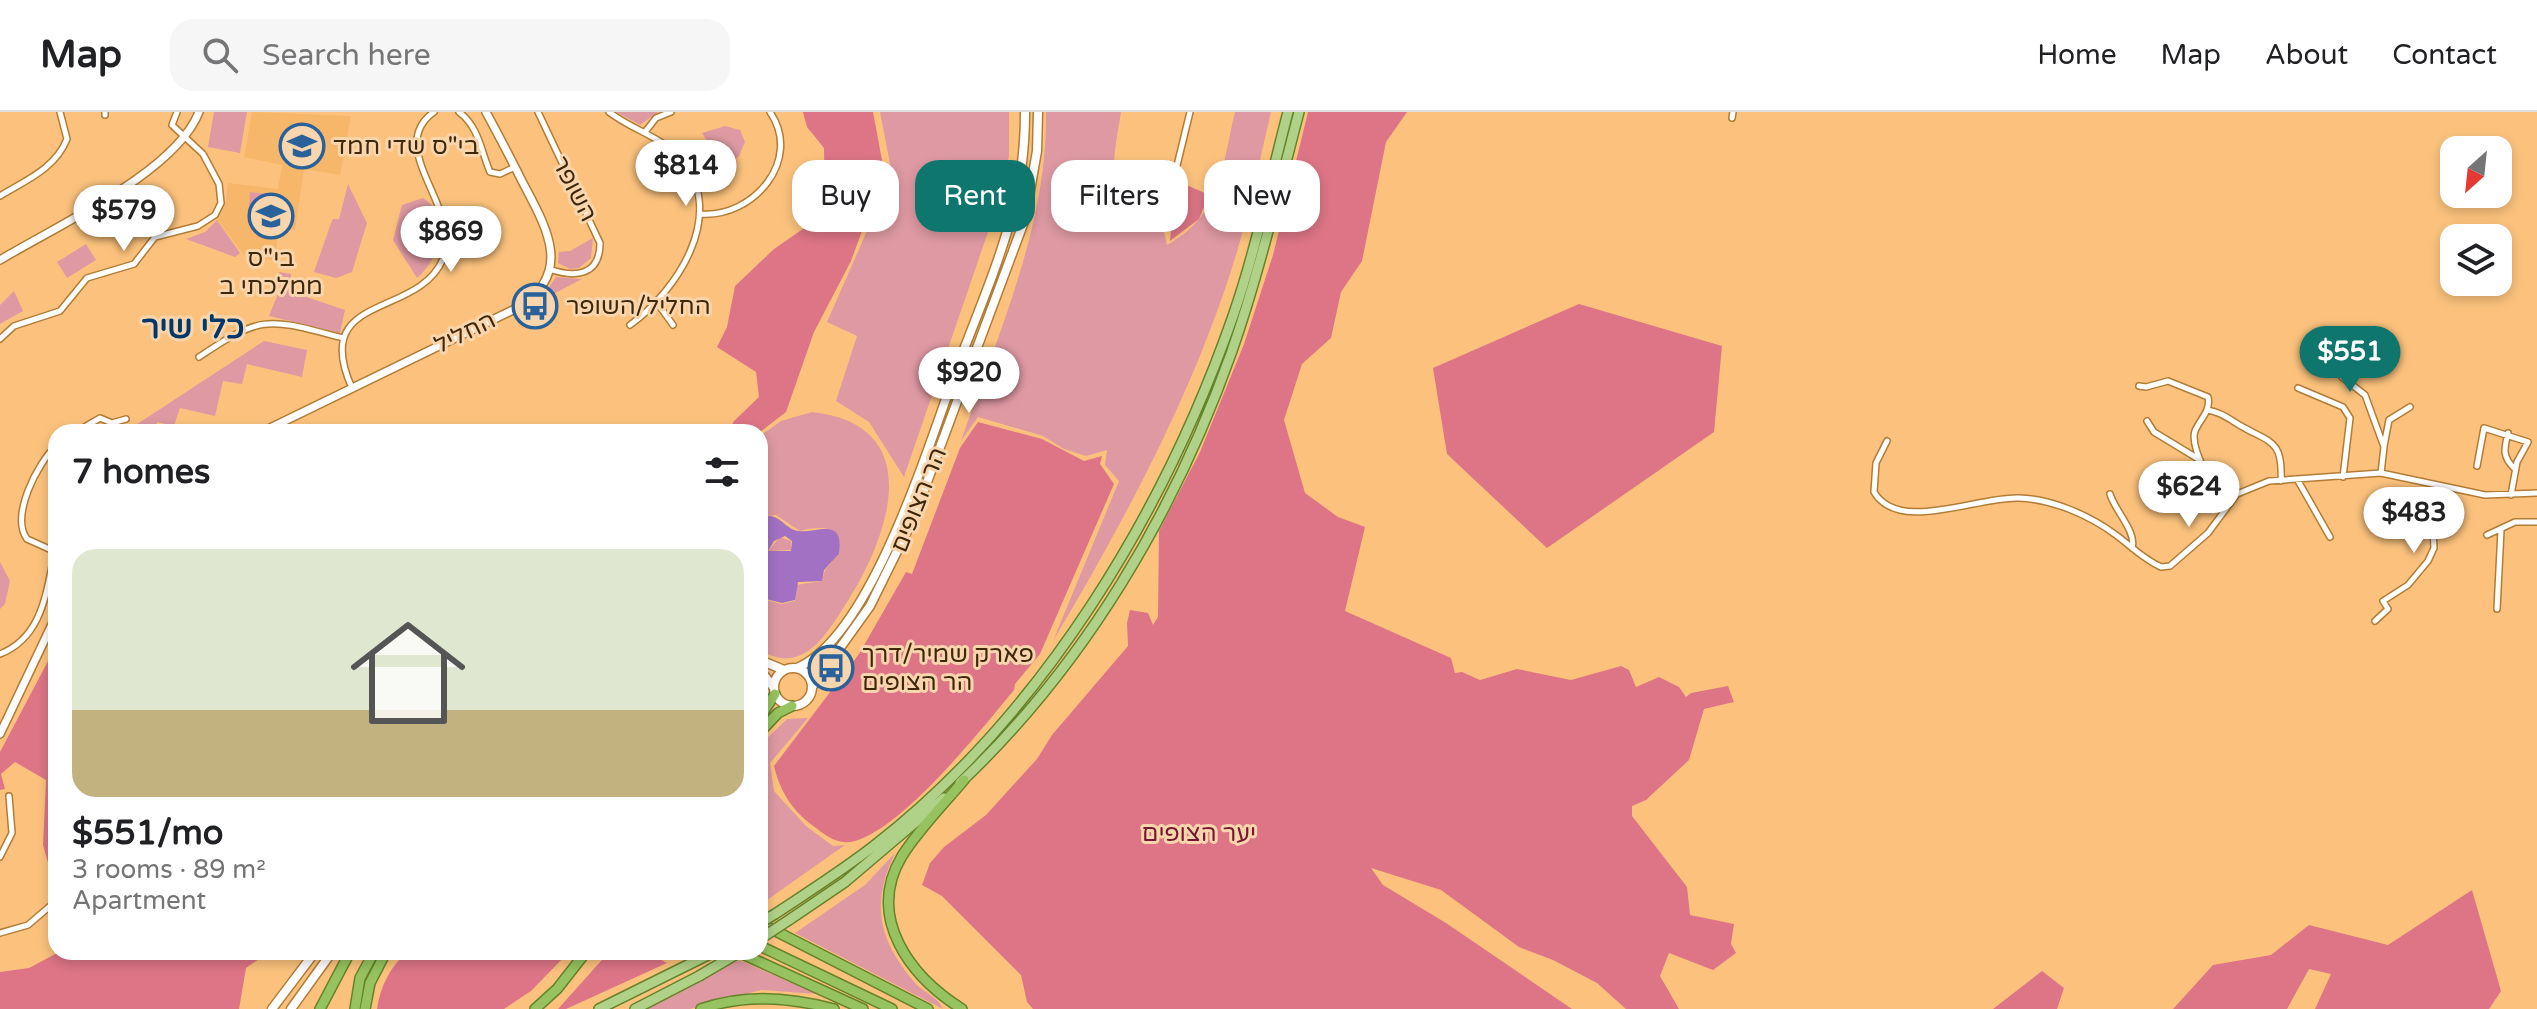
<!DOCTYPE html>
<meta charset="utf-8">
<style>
:root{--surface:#fff;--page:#f6f6f6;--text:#202124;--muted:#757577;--line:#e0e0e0;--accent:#0f766e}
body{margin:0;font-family:"Varela Round","Noto Sans Hebrew",sans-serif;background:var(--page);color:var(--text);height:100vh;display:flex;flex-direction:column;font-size:30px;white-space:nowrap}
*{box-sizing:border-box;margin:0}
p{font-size:26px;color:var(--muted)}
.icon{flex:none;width:44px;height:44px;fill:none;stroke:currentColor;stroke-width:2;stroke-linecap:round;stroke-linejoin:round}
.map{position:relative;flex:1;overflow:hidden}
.details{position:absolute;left:48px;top:312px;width:720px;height:536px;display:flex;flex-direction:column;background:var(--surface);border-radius:24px;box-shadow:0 4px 12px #0003}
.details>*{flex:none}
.banner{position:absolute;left:792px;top:48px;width:760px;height:72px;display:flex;gap:16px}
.needle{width:52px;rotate:207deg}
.controls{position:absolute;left:2440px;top:24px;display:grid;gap:16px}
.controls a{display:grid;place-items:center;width:72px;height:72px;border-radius:16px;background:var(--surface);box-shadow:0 4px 12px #0003;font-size:40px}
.price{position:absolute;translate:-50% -68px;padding:0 18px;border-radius:28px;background:#fff;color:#222;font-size:26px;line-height:52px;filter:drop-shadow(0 2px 4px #0008)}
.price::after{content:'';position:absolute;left:50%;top:48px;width:24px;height:18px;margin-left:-12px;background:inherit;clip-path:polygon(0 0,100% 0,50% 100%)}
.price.on{background:var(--accent);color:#fff}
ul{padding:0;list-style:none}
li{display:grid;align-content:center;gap:16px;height:424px;padding:0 24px}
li+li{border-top:2px solid var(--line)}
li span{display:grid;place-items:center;height:248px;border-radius:24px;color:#555}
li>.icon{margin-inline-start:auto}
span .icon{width:144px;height:144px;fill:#fffc;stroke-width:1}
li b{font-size:34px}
h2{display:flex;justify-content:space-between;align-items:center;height:96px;padding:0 24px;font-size:34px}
.pill{padding:0 28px;border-radius:24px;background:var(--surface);box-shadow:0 4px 12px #0003;font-size:28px;line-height:72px}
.pill.on{background:var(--accent);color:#fff}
header{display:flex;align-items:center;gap:48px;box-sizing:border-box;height:112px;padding:0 40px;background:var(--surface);border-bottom:2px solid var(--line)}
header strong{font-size:38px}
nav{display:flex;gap:44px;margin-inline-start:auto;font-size:28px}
.search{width:560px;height:72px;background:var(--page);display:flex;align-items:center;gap:20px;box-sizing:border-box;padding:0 28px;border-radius:24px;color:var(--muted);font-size:30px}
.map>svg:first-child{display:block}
.built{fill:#f6b76a}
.green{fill:#df99a2}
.forest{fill:#dd7586}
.water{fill:#a271c3;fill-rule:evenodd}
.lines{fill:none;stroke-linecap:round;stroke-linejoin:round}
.minor-casing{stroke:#b27c35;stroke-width:8}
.tertiary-casing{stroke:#b27c35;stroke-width:10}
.secondary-casing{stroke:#b27c35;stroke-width:11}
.primary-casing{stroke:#678329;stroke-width:12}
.trunk-casing{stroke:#678329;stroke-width:12}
.minor{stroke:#fff;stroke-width:5}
.tertiary{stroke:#fff;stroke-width:7}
.secondary{stroke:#fff;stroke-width:8}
.primary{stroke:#b0d288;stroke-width:9}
.trunk{stroke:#96c360;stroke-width:9}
.primary-bridge-casing{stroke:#678329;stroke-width:12;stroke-linecap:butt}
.primary-bridge{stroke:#b0d288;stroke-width:9}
.labels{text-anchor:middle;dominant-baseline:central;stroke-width:6;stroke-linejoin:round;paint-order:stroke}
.poi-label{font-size:24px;fill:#3f280a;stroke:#f8d5ad;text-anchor:start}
.street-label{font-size:24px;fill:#3f280a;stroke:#f8d5ad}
.park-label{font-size:24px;fill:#761831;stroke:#f8d5ad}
.district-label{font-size:32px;font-weight:bold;fill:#003969;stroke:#f8d5ad}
</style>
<header>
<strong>Map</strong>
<div class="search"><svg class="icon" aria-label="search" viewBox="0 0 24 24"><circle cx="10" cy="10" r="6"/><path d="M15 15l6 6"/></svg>Search here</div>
<nav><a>Home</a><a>Map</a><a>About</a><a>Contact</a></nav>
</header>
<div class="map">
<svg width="2537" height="897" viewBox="0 0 2537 897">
<rect width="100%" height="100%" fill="#fcc27d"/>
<!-- built -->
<path class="built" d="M 252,0 L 351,4 L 340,63 L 304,57 L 295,118 L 279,115 L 275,149 L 243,142 L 217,107 L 226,88 L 228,71 L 278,77 L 282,53 L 244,45 Z"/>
<!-- green -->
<path class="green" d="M 214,0 L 247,0 L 240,41 L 208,35 Z
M 616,0 L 658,0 L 640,13 Z
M 880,0 L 1009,0 L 1009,43 L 1001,82 L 904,365 L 869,310 L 836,289 L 857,224 L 827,210 L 892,62 Z
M 1046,0 L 1121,0 C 1111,61 1103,89 1164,120 L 1167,133 C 1221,104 1222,54 1235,0 L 1271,0 C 1260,47 1250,96 1236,143 C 1194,280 1126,406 1053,529 L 1119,369 L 1105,353 L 1107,338 L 1086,344 L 1064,337 L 1043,324 L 978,305 L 961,329 C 997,224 1048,113 1046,0 Z
M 725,14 L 740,18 L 745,30 L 739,44 L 724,55 L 702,21 Z
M 1123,70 L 1155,70 L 1147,89 L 1156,113 C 1136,103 1125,93 1123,70 Z
M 348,72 L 367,111 L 352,160 L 336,166 L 314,160 L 331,111 L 333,107 L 339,107 Z
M 250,80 L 275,83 L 273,99 L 249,96 Z
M 423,86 C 452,105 439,148 417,166 L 393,128 L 402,93 Z
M 157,89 L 167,105 L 138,124 L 127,108 Z
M 217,108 L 240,141 L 235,145 L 186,127 L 205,120 Z
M 593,126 L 591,146 L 579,156 L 570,157 L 558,151 L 559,140 L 570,139 Z
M 86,132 L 96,148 L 67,166 L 57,150 Z
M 279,160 L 291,162 L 289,179 L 345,198 L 340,221 L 269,204 L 280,177 Z
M 556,165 L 582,167 L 540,189 Z
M 14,179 L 23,199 L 0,212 L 0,193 Z
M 264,229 L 307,238 L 302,265 L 247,252 L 242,272 L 223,269 L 215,304 L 180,296 L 174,314 L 157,310 L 154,320 L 125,320 Z
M 812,300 C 927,313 890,421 849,487 C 836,507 819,539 795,545 C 781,549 772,544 760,538 L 760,477 L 766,488 L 782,492 L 795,489 L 796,473 L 822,469 L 825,458 L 839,442 C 844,412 820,414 800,419 L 776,403 L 760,405 L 760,324 L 781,309 Z
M 780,425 L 791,429 L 791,438 L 768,439 Z
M 0,450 L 10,469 L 5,492 L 0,497 Z
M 808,606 L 770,651 L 774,679 L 806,714 L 833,734 L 845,733 L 760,793 L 760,633 L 787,607 Z
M 895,741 C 870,793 879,829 916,872 C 925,881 938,885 943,897 L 795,821 L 865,773 Z
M 739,848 L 817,882 L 761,878 L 690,897 L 647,897 Z"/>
<!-- forest -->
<path class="forest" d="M 803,0 L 873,0 L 884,59 L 851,149 L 814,220 L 786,300 L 760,320 L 728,320 L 734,309 L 759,285 L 756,260 L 717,235 L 727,215 L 735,174 L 774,137 L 813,110 L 825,81 L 824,36 L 807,15 Z
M 1308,0 L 1407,0 L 1386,30 L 1362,149 L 1341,180 L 1331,226 L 1302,252 L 1284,308 L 1305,381 L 1338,405 L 1365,415 L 1345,499 L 1451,546 L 1455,561 L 1462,560 L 1480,568 L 1517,557 L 1571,568 L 1621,554 L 1629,558 L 1636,575 L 1659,565 L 1679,575 L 1686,585 L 1691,581 L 1728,574 L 1734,590 L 1704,597 L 1689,648 L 1646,688 L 1632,694 L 1632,704 L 1687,775 L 1690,803 L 1734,812 L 1731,832 L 1736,841 L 1713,858 L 1669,841 L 1660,864 L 1679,897 L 1626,897 L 1597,871 L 1553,848 L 1519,835 L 1441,778 L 1371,756 L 1383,773 L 1446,811 L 1572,897 L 1033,897 L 1027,890 L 1021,863 L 942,784 L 922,773 L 930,751 L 944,735 L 986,703 L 1037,647 L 1052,623 L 1128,534 L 1127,511 L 1130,498 L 1148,501 L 1153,513 L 1158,505 L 1159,419 L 1200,340 L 1244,232 L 1273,143 Z
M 1182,71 L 1209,83 L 1199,107 L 1170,129 L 1172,108 L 1186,93 Z
M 1579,192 L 1722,234 L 1714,320 L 1547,436 L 1447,342 L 1433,256 Z
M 978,310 L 1042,327 L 1084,349 L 1102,344 L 1100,352 L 1114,372 L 1040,542 L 1015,572 L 1014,578 C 981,618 904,715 855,729 C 838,734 825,723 812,713 C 791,698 779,676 774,654 L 859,542 L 906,460 L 912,462 L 960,336 Z
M 56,534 L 56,756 L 50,758 L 43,733 L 46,668 L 15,650 L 1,662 L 5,677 L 0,678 L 0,640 Z
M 2472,778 L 2501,879 L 2489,897 L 2315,897 L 2331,862 L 2309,857 L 2287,897 L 2173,897 L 2213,853 L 2271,843 L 2309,813 L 2388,833 Z
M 59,840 L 269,840 L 246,856 L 239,897 L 0,897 L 0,860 L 29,856 Z
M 407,840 L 569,840 L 531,879 L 504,897 L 377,897 C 380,875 390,855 407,840 Z
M 609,840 L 646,840 L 667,851 L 566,897 L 558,897 Z
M 2042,859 L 2064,876 L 2057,897 L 1993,897 Z"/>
<!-- water -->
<path class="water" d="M 769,404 C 782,405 786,417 798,419 C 815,422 845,403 839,442 L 824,458 L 822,469 L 798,470 L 795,488 L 782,491 L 766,487 L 760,475 L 760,406 ZM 785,424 L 792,429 L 791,439 L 768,439 L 774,429 Z"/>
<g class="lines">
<!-- minor casing -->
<g class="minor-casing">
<path id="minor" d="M 459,0 C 479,15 481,39 490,60 L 500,62 L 515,55
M 538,0 L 600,131 C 600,164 575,166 549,157
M 609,0 C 632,18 663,25 682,48 C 727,103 677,179 630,213
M 105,3 L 105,0
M 1732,6 L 1733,0
M 645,20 L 656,6 L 671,0
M1154 88a14 14 0 1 1 28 0a14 14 0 1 1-28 0Z
M 1172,74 L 1190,0
M 0,84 C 26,68 55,57 67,27 L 60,0
M 701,102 C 753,106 803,48 770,0
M 658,192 L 673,213
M 0,227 L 14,214 L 60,199 L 87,166 L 134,152 L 155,125 L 198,114 L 215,103 L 221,91 L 219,72 L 203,42 L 172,13 L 177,0
M 199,245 C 264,201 269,207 343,226
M 2342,265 L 2365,283 L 2384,335 L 2381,361
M 2139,274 L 2146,275 L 2168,269 L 2208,285 C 2211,299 2200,307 2195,319 C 2189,335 2215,381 2225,395
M 352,276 C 309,180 418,207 443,147 C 464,98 383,36 434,0
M 2298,276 L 2343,295 L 2350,306 L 2343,365
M 2207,298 C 2221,300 2229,307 2241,314 C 2271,331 2283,328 2281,369
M 2147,309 L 2154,320 L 2200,348
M 76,320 L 100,306 L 112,311 L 126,307
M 2508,321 C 2504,337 2502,345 2515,357
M 1887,329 L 1876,351 L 1874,380 C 1899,422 1978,384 2019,386 C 2052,387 2089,403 2116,423 C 2131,434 2143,447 2161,455 L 2170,454 L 2208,421 L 2237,382 L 2269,369 L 2381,361 L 2485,383 L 2537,381
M 56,334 C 38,350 10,404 27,427 L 56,440
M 2384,334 L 2389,308 L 2410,295
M 2477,354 L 2484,316 L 2528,330 L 2517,350 L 2511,383
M 2297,367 L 2330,425
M 2110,382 C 2115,399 2137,420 2132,436
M 2487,423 L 2515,410 L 2537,410
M 2497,497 L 2501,418
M 2375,509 L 2388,497 L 2383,489 L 2408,473 L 2428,449 L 2434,436 L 2432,399 L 2447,378
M 0,542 C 43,525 46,480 55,440
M 0,745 L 12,721 L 9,684
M 0,821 L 28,813 L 56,789"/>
</g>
<!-- tertiary casing -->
<g class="tertiary-casing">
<path id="tertiary" d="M 0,148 C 56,114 176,60 199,0
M 262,320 L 519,195 C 574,160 546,115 523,71 C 511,47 499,24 486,0
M 0,622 L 56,504"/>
</g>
<!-- secondary casing -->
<g class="secondary-casing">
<path id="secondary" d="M 760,548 L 784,558
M 797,556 C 874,523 932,321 961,245 C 979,198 999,151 1012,102 C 1021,69 1025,34 1025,0
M774 575a19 19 0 1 1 38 0a19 19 0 1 1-38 0Z
M 760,558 L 774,576
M 812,575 L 870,494 L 914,405 L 1025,107 L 1037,39 L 1038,0
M 272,897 L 315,840
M 291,897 L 332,840"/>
</g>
<!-- primary casing -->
<g class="primary-casing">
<path id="primary" d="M 960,671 C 1085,553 1175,400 1232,239 C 1259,161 1278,80 1299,0
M 775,802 C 808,780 843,758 875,733 C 1042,603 1164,402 1233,204 C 1256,138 1270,68 1288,0
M 789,808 L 845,770 L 944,686
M 599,897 L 714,840
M 635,897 L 699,864"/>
</g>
<!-- trunk casing -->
<g class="trunk-casing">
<path id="trunk" d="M 760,605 L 775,582
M 760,620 L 778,601 L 792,594
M 760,811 L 928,897
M 760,834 L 892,897
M 738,840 L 863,897
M 320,897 L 350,840
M 355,897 L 360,866 L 374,840
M 365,897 L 370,871 L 386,840
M 535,897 L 557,877 L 586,840
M 701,897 C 745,881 790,885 834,897
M 962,897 C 911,865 865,806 902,744 C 919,717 943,693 964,668"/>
</g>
<!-- minor -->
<use href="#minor" class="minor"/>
<!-- tertiary -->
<use href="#tertiary" class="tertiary"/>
<!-- secondary -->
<use href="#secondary" class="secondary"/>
<!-- primary -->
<use href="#primary" class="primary"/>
<!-- trunk -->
<use href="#trunk" class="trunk"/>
<!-- primary-bridge casing -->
<g class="primary-bridge-casing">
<path id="primary-bridge" d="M 760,811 L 775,802
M 760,827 L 789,808
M 699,864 L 740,840"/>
</g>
<!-- primary-bridge -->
<use href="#primary-bridge" class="primary-bridge"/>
</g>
<!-- icons -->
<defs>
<g id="school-ring" transform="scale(2.3)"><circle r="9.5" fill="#f8d5ad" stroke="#29629a" stroke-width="1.5"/><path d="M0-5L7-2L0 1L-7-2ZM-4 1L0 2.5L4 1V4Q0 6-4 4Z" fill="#29629a"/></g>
<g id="bus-ring" transform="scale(2.3)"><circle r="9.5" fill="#f8d5ad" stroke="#29629a" stroke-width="1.5"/><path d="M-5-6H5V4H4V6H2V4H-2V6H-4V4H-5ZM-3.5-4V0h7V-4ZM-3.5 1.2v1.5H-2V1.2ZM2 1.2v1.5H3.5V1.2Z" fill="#29629a"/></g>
</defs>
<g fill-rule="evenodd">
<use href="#school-ring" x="302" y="34"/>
<use href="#school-ring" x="271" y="104"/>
<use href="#bus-ring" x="535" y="194"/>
<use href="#bus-ring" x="831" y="556"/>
</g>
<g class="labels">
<!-- poi labels -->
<g class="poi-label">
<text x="333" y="34">בי"ס שדי חמד</text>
<text x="271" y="146" text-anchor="middle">בי"ס<tspan x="271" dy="28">ממלכתי ב</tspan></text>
<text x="566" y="194">החליל/השופר</text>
<text x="862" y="542">פארק שמיר/דרך<tspan x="862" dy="28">הר הצופים</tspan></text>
</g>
<!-- street labels -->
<g class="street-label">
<text transform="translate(574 77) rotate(63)">השופר</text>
<text transform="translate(465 221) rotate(-26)">החליל</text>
<text transform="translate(919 388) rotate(-68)">הר הצופים</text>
</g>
<!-- park labels -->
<g class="park-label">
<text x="1199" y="721">יער הצופים</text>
</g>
<!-- district labels -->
<g class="district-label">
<text x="193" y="216">כלי שיר</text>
</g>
</g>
</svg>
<div class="controls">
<a><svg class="needle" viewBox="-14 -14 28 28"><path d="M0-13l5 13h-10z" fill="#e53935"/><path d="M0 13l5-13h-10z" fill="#757577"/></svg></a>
<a><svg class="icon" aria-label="layers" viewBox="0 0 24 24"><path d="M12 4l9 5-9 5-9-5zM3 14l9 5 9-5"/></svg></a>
</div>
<b class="price" style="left:686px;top:96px">$814</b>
<b class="price" style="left:124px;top:141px">$579</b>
<b class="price" style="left:451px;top:162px">$869</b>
<b class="price on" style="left:2350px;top:282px">$551</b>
<b class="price" style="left:969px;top:303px">$920</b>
<b class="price" style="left:2189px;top:417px">$624</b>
<b class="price" style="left:2414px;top:443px">$483</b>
<div class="banner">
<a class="pill">Buy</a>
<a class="pill on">Rent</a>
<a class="pill">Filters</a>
<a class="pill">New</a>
</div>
<section class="details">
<h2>7 homes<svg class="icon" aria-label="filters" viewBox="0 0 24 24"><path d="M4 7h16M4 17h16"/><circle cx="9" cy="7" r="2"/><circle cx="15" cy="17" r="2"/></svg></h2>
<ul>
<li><span style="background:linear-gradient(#dfe7d0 65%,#c2b280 0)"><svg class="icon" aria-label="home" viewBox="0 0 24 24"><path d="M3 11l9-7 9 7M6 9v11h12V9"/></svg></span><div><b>$551/mo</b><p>3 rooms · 89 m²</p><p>Apartment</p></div></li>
</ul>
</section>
</div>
